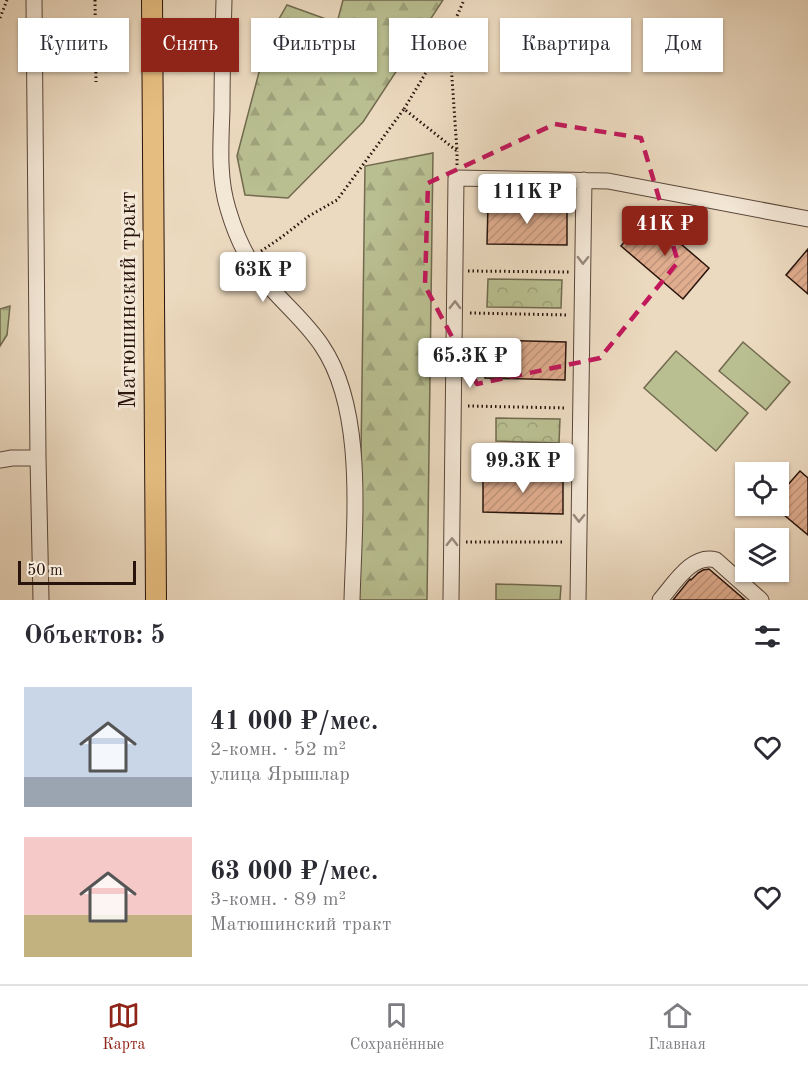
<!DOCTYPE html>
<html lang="ru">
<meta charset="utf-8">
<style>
:root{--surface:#fff;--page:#f2f2f3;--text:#2b2b33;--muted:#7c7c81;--line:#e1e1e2;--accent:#8f2418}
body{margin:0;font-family:"Old Standard TT",serif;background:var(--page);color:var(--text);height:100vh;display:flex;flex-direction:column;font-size:22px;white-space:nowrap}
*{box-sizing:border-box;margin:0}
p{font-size:20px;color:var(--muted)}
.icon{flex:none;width:33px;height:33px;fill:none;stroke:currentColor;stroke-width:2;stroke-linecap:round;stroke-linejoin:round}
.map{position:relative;height:600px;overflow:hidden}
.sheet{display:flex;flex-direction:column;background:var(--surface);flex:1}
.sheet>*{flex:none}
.hud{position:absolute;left:18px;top:18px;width:772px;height:54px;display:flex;gap:12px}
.fabs{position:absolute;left:735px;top:462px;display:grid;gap:12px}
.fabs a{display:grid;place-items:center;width:54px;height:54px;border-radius:0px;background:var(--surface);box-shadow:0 2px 4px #0004;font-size:30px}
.scale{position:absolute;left:18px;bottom:15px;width:118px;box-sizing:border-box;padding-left:6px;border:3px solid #29140d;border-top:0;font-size:16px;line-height:21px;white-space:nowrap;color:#29140d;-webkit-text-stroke:4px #f3e7d6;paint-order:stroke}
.price{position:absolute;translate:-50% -51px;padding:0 14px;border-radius:6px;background:#fff;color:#222;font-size:20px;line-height:39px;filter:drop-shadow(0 2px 3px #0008)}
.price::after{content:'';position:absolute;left:50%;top:36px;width:18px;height:14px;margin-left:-9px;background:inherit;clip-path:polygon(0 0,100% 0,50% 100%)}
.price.active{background:var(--accent);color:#fff}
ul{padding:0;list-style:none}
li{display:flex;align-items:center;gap:18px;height:150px;padding:0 24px}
li span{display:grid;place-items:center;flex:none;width:168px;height:120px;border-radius:0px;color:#555}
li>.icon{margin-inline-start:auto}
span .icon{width:72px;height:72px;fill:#fffc;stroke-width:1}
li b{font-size:26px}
h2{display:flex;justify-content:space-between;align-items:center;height:72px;padding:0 24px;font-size:26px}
.tag{padding:0 21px;border-radius:0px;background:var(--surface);box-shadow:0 2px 4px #0004;font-size:21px;line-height:54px}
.tag.active{background:var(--accent);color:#fff}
.tabs{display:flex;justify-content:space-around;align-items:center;height:84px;border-top:2px solid var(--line);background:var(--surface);font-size:16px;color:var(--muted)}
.tabs a{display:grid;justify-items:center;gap:3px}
.tabs .active{color:var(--accent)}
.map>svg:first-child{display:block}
.forest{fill:url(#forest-firs);stroke:#716a4f;stroke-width:1.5}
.park{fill:url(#park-crowns);stroke:#716a4f;stroke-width:1.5}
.pitch{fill:#b9bf91;stroke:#716a4f;stroke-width:1.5}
.building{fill:url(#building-hatch);stroke:#29140d;stroke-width:1.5}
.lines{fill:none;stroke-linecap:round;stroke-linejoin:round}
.minor-casing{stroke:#5a463a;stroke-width:17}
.major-casing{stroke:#29140d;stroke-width:22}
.path{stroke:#29140d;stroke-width:3;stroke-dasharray:1.5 3;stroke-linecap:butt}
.minor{stroke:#f3e7d6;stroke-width:15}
.major{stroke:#e6bd80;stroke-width:20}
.oneway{stroke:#98887c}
.marked{fill:none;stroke:#c2185b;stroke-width:4.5;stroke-dasharray:12 8;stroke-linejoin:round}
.labels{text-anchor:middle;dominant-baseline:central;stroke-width:6;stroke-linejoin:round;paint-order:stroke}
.street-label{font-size:24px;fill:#29140d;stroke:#f3e7d6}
</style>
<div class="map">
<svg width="808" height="600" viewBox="0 0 808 600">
<defs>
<pattern id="forest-firs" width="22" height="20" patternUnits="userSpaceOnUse" patternTransform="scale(1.5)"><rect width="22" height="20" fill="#b9bf91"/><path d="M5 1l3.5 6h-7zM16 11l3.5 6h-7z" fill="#9fa37c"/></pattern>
<pattern id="park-crowns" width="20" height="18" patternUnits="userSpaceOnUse" patternTransform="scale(1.5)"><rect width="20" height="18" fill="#b9bf91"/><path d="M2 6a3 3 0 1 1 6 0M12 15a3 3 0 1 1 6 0" fill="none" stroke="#9fa37c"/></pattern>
<pattern id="building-hatch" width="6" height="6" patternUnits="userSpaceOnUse" patternTransform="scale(1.5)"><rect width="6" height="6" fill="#e0ad8f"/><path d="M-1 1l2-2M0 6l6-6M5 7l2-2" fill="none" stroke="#c0947a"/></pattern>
</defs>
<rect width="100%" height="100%" fill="#ecdac0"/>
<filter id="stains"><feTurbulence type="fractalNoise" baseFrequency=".00333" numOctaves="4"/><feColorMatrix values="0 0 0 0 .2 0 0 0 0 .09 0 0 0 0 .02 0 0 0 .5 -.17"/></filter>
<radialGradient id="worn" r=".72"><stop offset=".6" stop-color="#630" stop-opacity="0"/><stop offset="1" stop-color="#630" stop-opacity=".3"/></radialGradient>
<!-- forest -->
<path class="forest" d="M 343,0 L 443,0 L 363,122 L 288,198 L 245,195 L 237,156 L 268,38 L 287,5 L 337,23 Z
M 433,153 L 427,600 L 359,600 L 365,166 Z
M 10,306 L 7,335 L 0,346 L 0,309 Z"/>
<!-- park -->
<path class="park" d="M 488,279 L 562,280 L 561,308 L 487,307 Z
M 496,418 L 560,419 L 559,443 L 496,441 Z"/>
<!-- pitch -->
<path class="pitch" d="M 743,342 L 790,382 L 766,410 L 719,371 Z
M 676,351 L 748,413 L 716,451 L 644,388 Z
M 496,584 L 561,586 L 560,600 L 496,600 Z"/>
<!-- building -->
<path class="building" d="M 488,205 L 567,207 L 567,245 L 487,244 Z
M 647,215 L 709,268 L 683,299 L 621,246 Z
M 808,249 L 808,294 L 786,275 Z
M 486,340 L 566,342 L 565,380 L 485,378 Z
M 800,471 L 808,478 L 808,535 L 778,510 L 778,496 Z
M 483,474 L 563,476 L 563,514 L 483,512 Z
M 709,569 L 745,600 L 673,600 L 690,579 L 691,580 L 698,573 L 703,570 Z"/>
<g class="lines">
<!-- minor casing -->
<g class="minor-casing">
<path id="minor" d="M 34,0 L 38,458 L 41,600
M 224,0 C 223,36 222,73 222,109 C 221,142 218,177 228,209 C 233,226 240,244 249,259 C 268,292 301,314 322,346 C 366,411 354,524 352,600
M 0,460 L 12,458 L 38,458
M 451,600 L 456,178 L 608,181 L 808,219
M 578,600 L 584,180
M 660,600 C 674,584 692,553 716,560 L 761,600"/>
</g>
<!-- major casing -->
<g class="major-casing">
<path id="major" d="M 152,0 L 156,600"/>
</g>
<!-- path -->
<path class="path" d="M 95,0 L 96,82
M 0,18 L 7,0
M 404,109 L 448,36
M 457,165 L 457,151
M 261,251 L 279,239 L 309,216 L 337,200 L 404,109 L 457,151 L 449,34 L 464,0
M 468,271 L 569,272
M 470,313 L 568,315
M 468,406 L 567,408
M 466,542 L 565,542"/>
<!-- minor -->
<use href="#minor" class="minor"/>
<!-- major -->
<use href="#major" class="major"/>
</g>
<!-- one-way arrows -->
<defs><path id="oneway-chevron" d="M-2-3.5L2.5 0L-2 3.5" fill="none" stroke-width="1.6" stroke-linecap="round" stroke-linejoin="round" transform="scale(1.5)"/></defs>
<g class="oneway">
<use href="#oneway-chevron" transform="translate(583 260) rotate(91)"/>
<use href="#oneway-chevron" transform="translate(455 305) rotate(-89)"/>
<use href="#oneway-chevron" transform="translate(579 518) rotate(91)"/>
<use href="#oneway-chevron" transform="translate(452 542) rotate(-89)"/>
</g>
<!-- marked area -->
<path class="marked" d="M 555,124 L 641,138 L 678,262 L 600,358 L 477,384 L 425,286 L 428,183 Z"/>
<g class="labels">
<!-- street labels -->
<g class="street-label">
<text transform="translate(129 300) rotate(-90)">Матюшинский тракт</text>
</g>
</g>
<rect width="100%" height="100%" filter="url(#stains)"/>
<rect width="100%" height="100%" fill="url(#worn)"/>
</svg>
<div class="fabs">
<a><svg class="icon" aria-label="locate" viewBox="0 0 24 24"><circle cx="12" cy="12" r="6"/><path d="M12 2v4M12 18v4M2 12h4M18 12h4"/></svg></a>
<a><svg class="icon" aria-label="layers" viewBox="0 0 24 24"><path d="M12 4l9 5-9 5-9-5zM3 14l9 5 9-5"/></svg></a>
</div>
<div class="scale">50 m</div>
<b class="price" style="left:527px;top:225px">111K ₽</b>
<b class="price active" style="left:665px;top:257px">41K ₽</b>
<b class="price" style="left:263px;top:303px">63K ₽</b>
<b class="price" style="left:470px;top:389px">65.3K ₽</b>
<b class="price" style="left:523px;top:494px">99.3K ₽</b>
<div class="hud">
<a class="tag">Купить</a>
<a class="tag active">Снять</a>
<a class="tag">Фильтры</a>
<a class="tag">Новое</a>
<a class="tag">Квартира</a>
<a class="tag">Дом</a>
</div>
</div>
<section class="sheet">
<h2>Объектов: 5<svg class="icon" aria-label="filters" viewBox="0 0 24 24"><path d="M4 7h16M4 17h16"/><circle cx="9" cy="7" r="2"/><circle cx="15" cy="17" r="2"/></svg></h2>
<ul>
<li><span style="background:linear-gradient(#c9d6e8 75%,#9aa5b1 0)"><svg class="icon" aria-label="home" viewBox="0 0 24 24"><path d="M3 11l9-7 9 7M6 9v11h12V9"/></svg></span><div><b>41 000 ₽/мес.</b><p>2-комн. · 52 m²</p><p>улица Ярышлар</p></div><svg class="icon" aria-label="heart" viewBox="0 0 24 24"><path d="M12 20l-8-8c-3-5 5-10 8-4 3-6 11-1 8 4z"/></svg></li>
<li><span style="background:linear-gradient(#f6c9c9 65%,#c2b280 0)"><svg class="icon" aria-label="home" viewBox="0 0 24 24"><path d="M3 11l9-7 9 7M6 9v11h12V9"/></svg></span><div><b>63 000 ₽/мес.</b><p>3-комн. · 89 m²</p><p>Матюшинский тракт</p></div><svg class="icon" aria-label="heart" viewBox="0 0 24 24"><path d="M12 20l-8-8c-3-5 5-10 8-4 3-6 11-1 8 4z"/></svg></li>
</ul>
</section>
<nav class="tabs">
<a class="active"><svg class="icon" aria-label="map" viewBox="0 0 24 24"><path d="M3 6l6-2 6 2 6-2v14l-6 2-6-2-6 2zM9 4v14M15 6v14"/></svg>Карта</a>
<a><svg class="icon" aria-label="saved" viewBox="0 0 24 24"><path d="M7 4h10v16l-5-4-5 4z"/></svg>Сохранённые</a>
<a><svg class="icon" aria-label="home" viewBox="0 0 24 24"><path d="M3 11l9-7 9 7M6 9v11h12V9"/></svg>Главная</a>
</nav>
